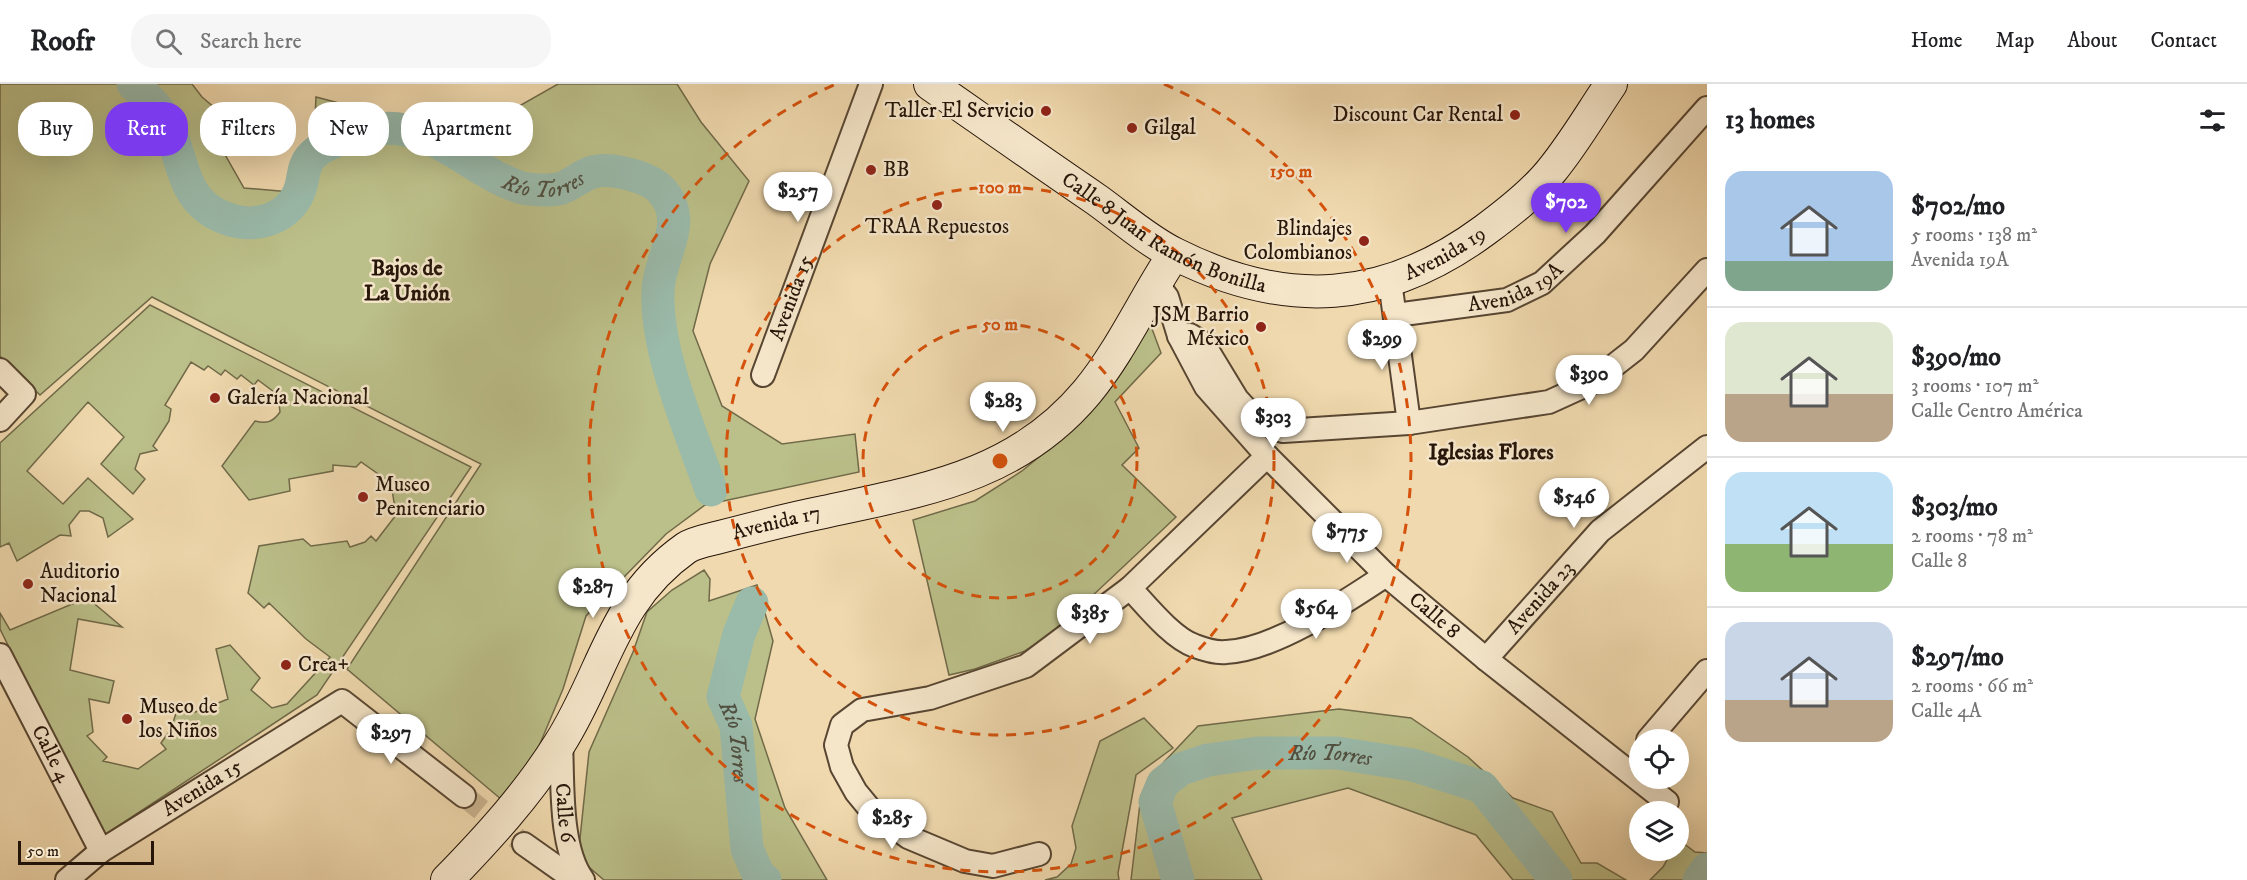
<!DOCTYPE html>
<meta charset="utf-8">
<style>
:root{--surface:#fff;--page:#f6f6f6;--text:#202124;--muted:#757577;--line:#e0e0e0;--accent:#7c3aed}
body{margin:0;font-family:"IM FELL DW Pica",serif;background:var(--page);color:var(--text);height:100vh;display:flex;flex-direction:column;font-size:22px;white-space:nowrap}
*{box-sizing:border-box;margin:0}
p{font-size:20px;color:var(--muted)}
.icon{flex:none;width:33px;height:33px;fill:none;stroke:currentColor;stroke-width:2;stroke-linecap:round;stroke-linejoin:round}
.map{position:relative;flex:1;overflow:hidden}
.side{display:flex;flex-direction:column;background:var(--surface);width:540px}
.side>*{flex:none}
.hud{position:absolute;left:18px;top:18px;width:570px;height:54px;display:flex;gap:12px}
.fabs{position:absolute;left:1629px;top:645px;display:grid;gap:12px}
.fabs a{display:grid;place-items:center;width:60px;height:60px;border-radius:50%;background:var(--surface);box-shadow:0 6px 24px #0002;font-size:30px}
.scale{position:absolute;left:18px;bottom:15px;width:136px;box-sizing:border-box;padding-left:6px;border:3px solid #261509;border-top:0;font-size:16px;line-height:21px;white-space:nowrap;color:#261509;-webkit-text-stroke:4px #f5e6ca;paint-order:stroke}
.price{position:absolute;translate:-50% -51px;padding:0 14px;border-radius:21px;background:#fff;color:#222;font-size:20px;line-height:39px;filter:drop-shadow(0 2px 3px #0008)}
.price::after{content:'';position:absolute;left:50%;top:36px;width:18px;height:14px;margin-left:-9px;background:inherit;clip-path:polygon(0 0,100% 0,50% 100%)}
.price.on{background:var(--accent);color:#fff}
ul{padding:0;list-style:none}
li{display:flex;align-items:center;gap:18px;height:150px;padding:0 18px}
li+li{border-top:2px solid var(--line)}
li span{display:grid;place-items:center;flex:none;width:168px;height:120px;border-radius:18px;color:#555}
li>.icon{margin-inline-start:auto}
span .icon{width:72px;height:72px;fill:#fffc;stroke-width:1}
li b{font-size:26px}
h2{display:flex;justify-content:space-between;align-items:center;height:72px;padding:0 18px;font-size:26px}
.pill{padding:0 21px;border-radius:24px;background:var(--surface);box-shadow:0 6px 24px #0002;font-size:21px;line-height:54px}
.pill.on{background:var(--accent);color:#fff}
header{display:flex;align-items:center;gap:36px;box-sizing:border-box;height:84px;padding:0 30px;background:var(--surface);border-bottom:2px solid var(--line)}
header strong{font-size:28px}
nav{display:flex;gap:33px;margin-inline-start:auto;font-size:21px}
.search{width:420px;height:54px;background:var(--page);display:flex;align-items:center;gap:15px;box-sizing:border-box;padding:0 21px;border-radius:24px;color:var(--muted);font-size:22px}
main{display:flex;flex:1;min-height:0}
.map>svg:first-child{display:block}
.green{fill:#bbbf89;stroke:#706a49;stroke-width:1.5}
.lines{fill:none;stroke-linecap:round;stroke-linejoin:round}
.stream{stroke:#6c786a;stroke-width:5}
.river{stroke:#9abaaa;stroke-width:33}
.street-tunnel{stroke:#c8b28d;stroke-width:22;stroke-dasharray:22 11;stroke-linecap:butt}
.street-casing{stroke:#584632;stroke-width:26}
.secondary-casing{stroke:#261509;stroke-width:34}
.street{stroke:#f5e6ca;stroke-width:22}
.secondary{stroke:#f5e6ca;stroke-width:32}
.ring{fill:none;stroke:#d5520c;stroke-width:3;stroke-dasharray:10 8}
.poi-dot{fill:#8f2418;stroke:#f5e6ca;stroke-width:2}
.labels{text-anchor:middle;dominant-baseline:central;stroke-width:5;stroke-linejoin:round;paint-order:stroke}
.poi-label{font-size:21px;fill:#261509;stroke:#f5e6ca;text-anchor:start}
.street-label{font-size:21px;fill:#261509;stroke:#f5e6ca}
.water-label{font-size:22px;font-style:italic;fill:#4f4f41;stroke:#f5e6ca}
.neighbourhood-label{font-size:22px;font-weight:bold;fill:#261509;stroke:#f5e6ca}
.centre{fill:#d5520c;stroke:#f5e6ca;stroke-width:3}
.ring-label{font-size:18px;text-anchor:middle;font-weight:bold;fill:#d5520c;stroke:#f5e6ca;stroke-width:5;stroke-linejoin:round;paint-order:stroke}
</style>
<header>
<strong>Roofr</strong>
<div class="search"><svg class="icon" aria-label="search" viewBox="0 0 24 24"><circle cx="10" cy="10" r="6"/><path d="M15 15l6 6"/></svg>Search here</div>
<nav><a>Home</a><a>Map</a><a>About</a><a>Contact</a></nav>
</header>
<main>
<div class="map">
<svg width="1707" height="796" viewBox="0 0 1707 796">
<rect width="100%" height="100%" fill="#f0d9ae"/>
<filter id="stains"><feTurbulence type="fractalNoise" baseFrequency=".00333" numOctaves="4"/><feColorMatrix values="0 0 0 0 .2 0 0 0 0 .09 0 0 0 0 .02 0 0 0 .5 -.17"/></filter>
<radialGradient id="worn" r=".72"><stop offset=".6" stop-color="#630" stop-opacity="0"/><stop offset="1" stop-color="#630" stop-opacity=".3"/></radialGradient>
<!-- green -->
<path class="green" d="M 0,0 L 192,0 L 202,13 L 242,47 L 223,67 L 244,104 L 291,108 L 312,97 L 316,13 L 445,47 L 500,33 L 558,0 L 677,0 L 701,38 L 749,97 L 710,180 L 693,247 L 722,322 L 782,360 L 855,350 L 859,388 L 705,421 L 666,450 L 586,532 L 563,605 L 539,662 L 502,716 L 347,585 L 481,380 L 152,213 L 40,311 L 0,272 Z
M 150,221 L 471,383 L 317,611 L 103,752 L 0,545 L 0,529 L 10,546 L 84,515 L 91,517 L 122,543 L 78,535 L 70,586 L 114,597 L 109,619 L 89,615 L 93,648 L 87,652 L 107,673 L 103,677 L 138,685 L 166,665 L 161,659 L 171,645 L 177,626 L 188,631 L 228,615 L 216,565 L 230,561 L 260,594 L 251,606 L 272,624 L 287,620 L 330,573 L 306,555 L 269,519 L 264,524 L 248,509 L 259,462 L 303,455 L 311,462 L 347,457 L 350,463 L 365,458 L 371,452 L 376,457 L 396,431 L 391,399 L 361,378 L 356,383 L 333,381 L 333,387 L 289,395 L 290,407 L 249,416 L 222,382 L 255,337 C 267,340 273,338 280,328 L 278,311 L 258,296 L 254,301 L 241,291 L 237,295 L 225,286 L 221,291 L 208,282 L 204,286 L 191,278 L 165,321 L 171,325 L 169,337 L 153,362 L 157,366 L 140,370 L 135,385 L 145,395 L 133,410 L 101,380 L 124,353 L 88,318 L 27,387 L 63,420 L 88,394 L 133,435 L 108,453 L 103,434 L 89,427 L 80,427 L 69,441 L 71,452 L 60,451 L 17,477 L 9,459 L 0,463 L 0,359 Z
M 1148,234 L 1161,269 L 1115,318 L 1139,364 L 1122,381 L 1176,433 L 1054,548 L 1025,567 L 975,585 L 949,591 L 913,436 L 975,417 L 1022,387 L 1073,345 L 1099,317 Z
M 704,486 L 710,495 L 709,517 L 757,501 L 773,557 L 755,635 L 785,724 L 827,796 L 604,796 L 583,778 L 579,764 L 589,668 L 633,568 L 647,528 L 672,506 Z
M 1339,625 L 1411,634 L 1468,673 L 1513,714 L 1552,728 L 1581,779 L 1597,779 L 1626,796 L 1513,796 L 1476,751 L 1348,704 L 1232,734 L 1262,796 L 1131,796 L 1141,711 L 1164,678 L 1198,642 Z
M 1144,634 L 1173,664 L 1136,691 L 1118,789 L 1119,796 L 1045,796 L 1057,793 L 1071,780 L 1076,764 L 1072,742 L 1100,657 Z
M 1679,756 L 1695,768 L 1707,769 L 1707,796 L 1650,796 L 1663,783 L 1672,767 L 1678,766 Z"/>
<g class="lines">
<!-- stream -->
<path class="stream" d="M 758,796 L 759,792"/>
<!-- river -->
<g class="river">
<path id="s1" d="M 133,0 C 143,9 156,21 163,33 C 185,69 177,116 225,134 C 254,146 292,135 301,102 C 304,91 303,83 310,74 C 321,59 355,50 373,46 C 428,34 472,89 522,104 C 531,106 553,107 562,104 C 572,100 582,91 593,88 C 611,83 650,93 662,107 C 690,139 659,172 658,206 C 655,267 691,348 711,406"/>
<path id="s2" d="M 752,519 L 739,550 L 723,613 L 736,642 L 747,765 L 759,792 L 765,796"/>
<path id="s3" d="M 1178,796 L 1155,718 L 1163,699 L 1181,685 L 1208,676 L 1258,669 L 1337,669 L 1413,681 L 1482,703 L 1556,796"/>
<path d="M 1699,796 L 1707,785"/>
</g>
<!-- street-tunnel -->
<path class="street-tunnel" d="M 464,712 L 524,760"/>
<!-- street casing -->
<g class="street-casing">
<g id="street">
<path id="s4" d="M 1155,197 L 1167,213 L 1179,252 L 1206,303 L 1267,372 L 1386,491 L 1486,575 L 1667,718"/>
<path d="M 1390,197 L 1409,339"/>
<path id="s5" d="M 1396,231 L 1507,216 L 1542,199 L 1595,150 L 1707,24"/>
<path d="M 1179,252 L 1190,251 L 1203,259 L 1237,315 L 1260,340 L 1283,347 L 1409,339 L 1549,318 L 1593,298 L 1634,266 L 1707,186"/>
<path d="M 0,286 L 24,310 L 0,336"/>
<path id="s6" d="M 763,291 L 871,0"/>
<path d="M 1130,504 C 1146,521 1172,554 1195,562 C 1203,565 1217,569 1226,568 C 1275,566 1345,518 1386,491"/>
<path id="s7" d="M 0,571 L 101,767"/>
<path id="s8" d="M 1486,575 L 1600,447 L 1707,363"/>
<path d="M 1648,656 L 1707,587"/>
<path id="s9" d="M 561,657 C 563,698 559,763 583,796"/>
<path d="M 524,760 L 575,796"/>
<path d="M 1039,770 L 993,782 L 965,777 L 908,753 L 870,725 L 856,708 L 842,683 L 836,661 L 842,641 L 862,626 L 930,614 L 1026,582 L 1130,504 L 1267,372"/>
<path id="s10" d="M 67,796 L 101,767 L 342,617 L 464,712"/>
</g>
</g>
<!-- secondary casing -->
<g class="secondary-casing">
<g id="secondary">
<path id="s11" d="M 930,0 C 986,39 1041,78 1097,116 C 1122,134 1148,157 1175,170 C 1286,226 1385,220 1485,146 C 1508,129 1534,109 1552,86 C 1574,59 1592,28 1611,0"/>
<path id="s12" d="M 447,796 C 488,754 529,709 560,659 C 605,588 612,516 686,464 C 695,458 709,456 720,453 C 754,444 789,435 824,428 C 925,406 1017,392 1087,308 C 1121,267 1144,215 1174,170"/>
</g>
</g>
<!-- street -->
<use href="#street" class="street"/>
<!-- secondary -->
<use href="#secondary" class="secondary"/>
</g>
<!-- distance rings -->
<g class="ring">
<circle cx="1000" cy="377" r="137"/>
<circle cx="1000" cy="377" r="274"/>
<path d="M1164 0A411 411 0 1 1 836 0"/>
</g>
<!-- markers -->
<g class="poi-dot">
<circle cx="1046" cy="27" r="6"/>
<circle cx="1515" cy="31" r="6"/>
<circle cx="1132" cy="44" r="6"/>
<circle cx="871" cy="86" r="6"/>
<circle cx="937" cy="121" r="6"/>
<circle cx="1364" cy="157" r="6"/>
<circle cx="1261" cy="243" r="6"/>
<circle cx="215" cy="314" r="6"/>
<circle cx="363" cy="413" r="6"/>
<circle cx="28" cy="500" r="6"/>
<circle cx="286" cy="581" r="6"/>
<circle cx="127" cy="635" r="6"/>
</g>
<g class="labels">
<!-- poi labels -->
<g class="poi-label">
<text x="1034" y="27" text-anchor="end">Taller El Servicio</text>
<text x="1503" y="31" text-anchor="end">Discount Car Rental</text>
<text x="1144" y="44">Gilgal</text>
<text x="883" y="86">BB</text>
<text x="937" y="143" text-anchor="middle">TRAA Repuestos</text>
<text x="1352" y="145" text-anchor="end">Blindajes<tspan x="1352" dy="24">Colombianos</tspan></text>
<text x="1249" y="231" text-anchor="end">JSM Barrio<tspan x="1249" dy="24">México</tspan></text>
<text x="227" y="314">Galería Nacional</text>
<text x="375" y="401">Museo<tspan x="375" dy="24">Penitenciario</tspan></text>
<text x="40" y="488">Auditorio<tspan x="40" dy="24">Nacional</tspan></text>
<text x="298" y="581">Crea+</text>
<text x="139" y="623">Museo de<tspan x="139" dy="24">los Niños</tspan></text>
</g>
<!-- street labels -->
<g class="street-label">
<text stroke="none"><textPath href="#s11" startOffset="279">Calle 8 Juan Ramón Bonilla</textPath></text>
<text stroke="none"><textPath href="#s11" startOffset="582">Avenida 19</textPath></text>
<text stroke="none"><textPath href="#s5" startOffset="124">Avenida 19A</textPath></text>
<text stroke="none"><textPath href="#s6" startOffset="82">Avenida 15</textPath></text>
<text stroke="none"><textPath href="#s12" startOffset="507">Avenida 17</textPath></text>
<text stroke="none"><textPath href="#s8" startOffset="82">Avenida 23</textPath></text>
<text stroke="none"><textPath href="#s4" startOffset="442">Calle 8</textPath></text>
<text stroke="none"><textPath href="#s7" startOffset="111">Calle 4</textPath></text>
<text stroke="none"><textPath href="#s10" startOffset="164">Avenida 15</textPath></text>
<text stroke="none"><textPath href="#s9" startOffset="72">Calle 6</textPath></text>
</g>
<!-- water labels -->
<g class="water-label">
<text stroke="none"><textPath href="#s1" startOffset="546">Río Torres</textPath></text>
<text stroke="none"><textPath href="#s2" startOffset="146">Río Torres</textPath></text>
<text stroke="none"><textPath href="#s3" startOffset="276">Río Torres</textPath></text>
</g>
<!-- neighbourhood labels -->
<g class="neighbourhood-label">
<text x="407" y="184">Bajos de<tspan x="407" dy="25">La Unión</tspan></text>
<text x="1491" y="368">Iglesias Flores</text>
</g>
</g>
<circle cx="1000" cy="377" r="9" class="centre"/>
<g class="ring-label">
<text x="1291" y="93">150 m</text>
<text x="1000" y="109">100 m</text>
<text x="1000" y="246">50 m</text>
</g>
<rect width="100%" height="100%" filter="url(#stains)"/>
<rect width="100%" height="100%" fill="url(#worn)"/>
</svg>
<div class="fabs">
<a><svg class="icon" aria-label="locate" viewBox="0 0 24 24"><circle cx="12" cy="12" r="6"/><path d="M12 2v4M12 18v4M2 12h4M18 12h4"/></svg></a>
<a><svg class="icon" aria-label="layers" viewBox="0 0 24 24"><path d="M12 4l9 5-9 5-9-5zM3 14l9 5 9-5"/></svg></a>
</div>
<div class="scale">50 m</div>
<b class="price" style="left:798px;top:139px">$257</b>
<b class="price on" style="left:1566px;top:150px">$702</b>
<b class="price" style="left:1382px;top:287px">$299</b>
<b class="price" style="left:1589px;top:322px">$390</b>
<b class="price" style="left:1003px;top:349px">$283</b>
<b class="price" style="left:1273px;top:365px">$303</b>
<b class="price" style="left:1574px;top:445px">$546</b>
<b class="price" style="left:1347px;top:480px">$775</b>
<b class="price" style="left:593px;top:535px">$287</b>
<b class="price" style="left:1316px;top:556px">$564</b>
<b class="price" style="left:1090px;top:561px">$385</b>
<b class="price" style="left:391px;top:681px">$297</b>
<b class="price" style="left:892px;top:766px">$285</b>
<div class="hud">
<a class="pill">Buy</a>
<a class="pill on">Rent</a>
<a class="pill">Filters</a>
<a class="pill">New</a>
<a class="pill">Apartment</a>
</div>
</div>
<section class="side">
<h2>13 homes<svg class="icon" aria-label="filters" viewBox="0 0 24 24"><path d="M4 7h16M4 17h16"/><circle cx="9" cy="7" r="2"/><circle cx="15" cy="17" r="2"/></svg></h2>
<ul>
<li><span style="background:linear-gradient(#a9c7e8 75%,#7fa58c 0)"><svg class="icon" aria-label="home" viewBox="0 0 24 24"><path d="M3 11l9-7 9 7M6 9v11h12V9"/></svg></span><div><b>$702/mo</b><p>5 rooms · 138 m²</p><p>Avenida 19A</p></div></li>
<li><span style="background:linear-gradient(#dfe7d0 60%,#b9a48a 0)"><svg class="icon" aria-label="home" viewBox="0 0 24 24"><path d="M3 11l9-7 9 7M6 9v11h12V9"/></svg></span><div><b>$390/mo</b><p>3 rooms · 107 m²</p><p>Calle Centro América</p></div></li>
<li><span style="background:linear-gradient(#bfe0f5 60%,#8fb573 0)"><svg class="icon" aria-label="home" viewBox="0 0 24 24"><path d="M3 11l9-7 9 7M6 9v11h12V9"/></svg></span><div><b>$303/mo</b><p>2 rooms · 78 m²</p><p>Calle 8</p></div></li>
<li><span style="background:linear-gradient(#c9d6e8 65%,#b9a48a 0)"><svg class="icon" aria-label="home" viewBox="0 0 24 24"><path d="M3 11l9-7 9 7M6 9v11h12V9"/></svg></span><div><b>$297/mo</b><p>2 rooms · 66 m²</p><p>Calle 4A</p></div></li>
</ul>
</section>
</main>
